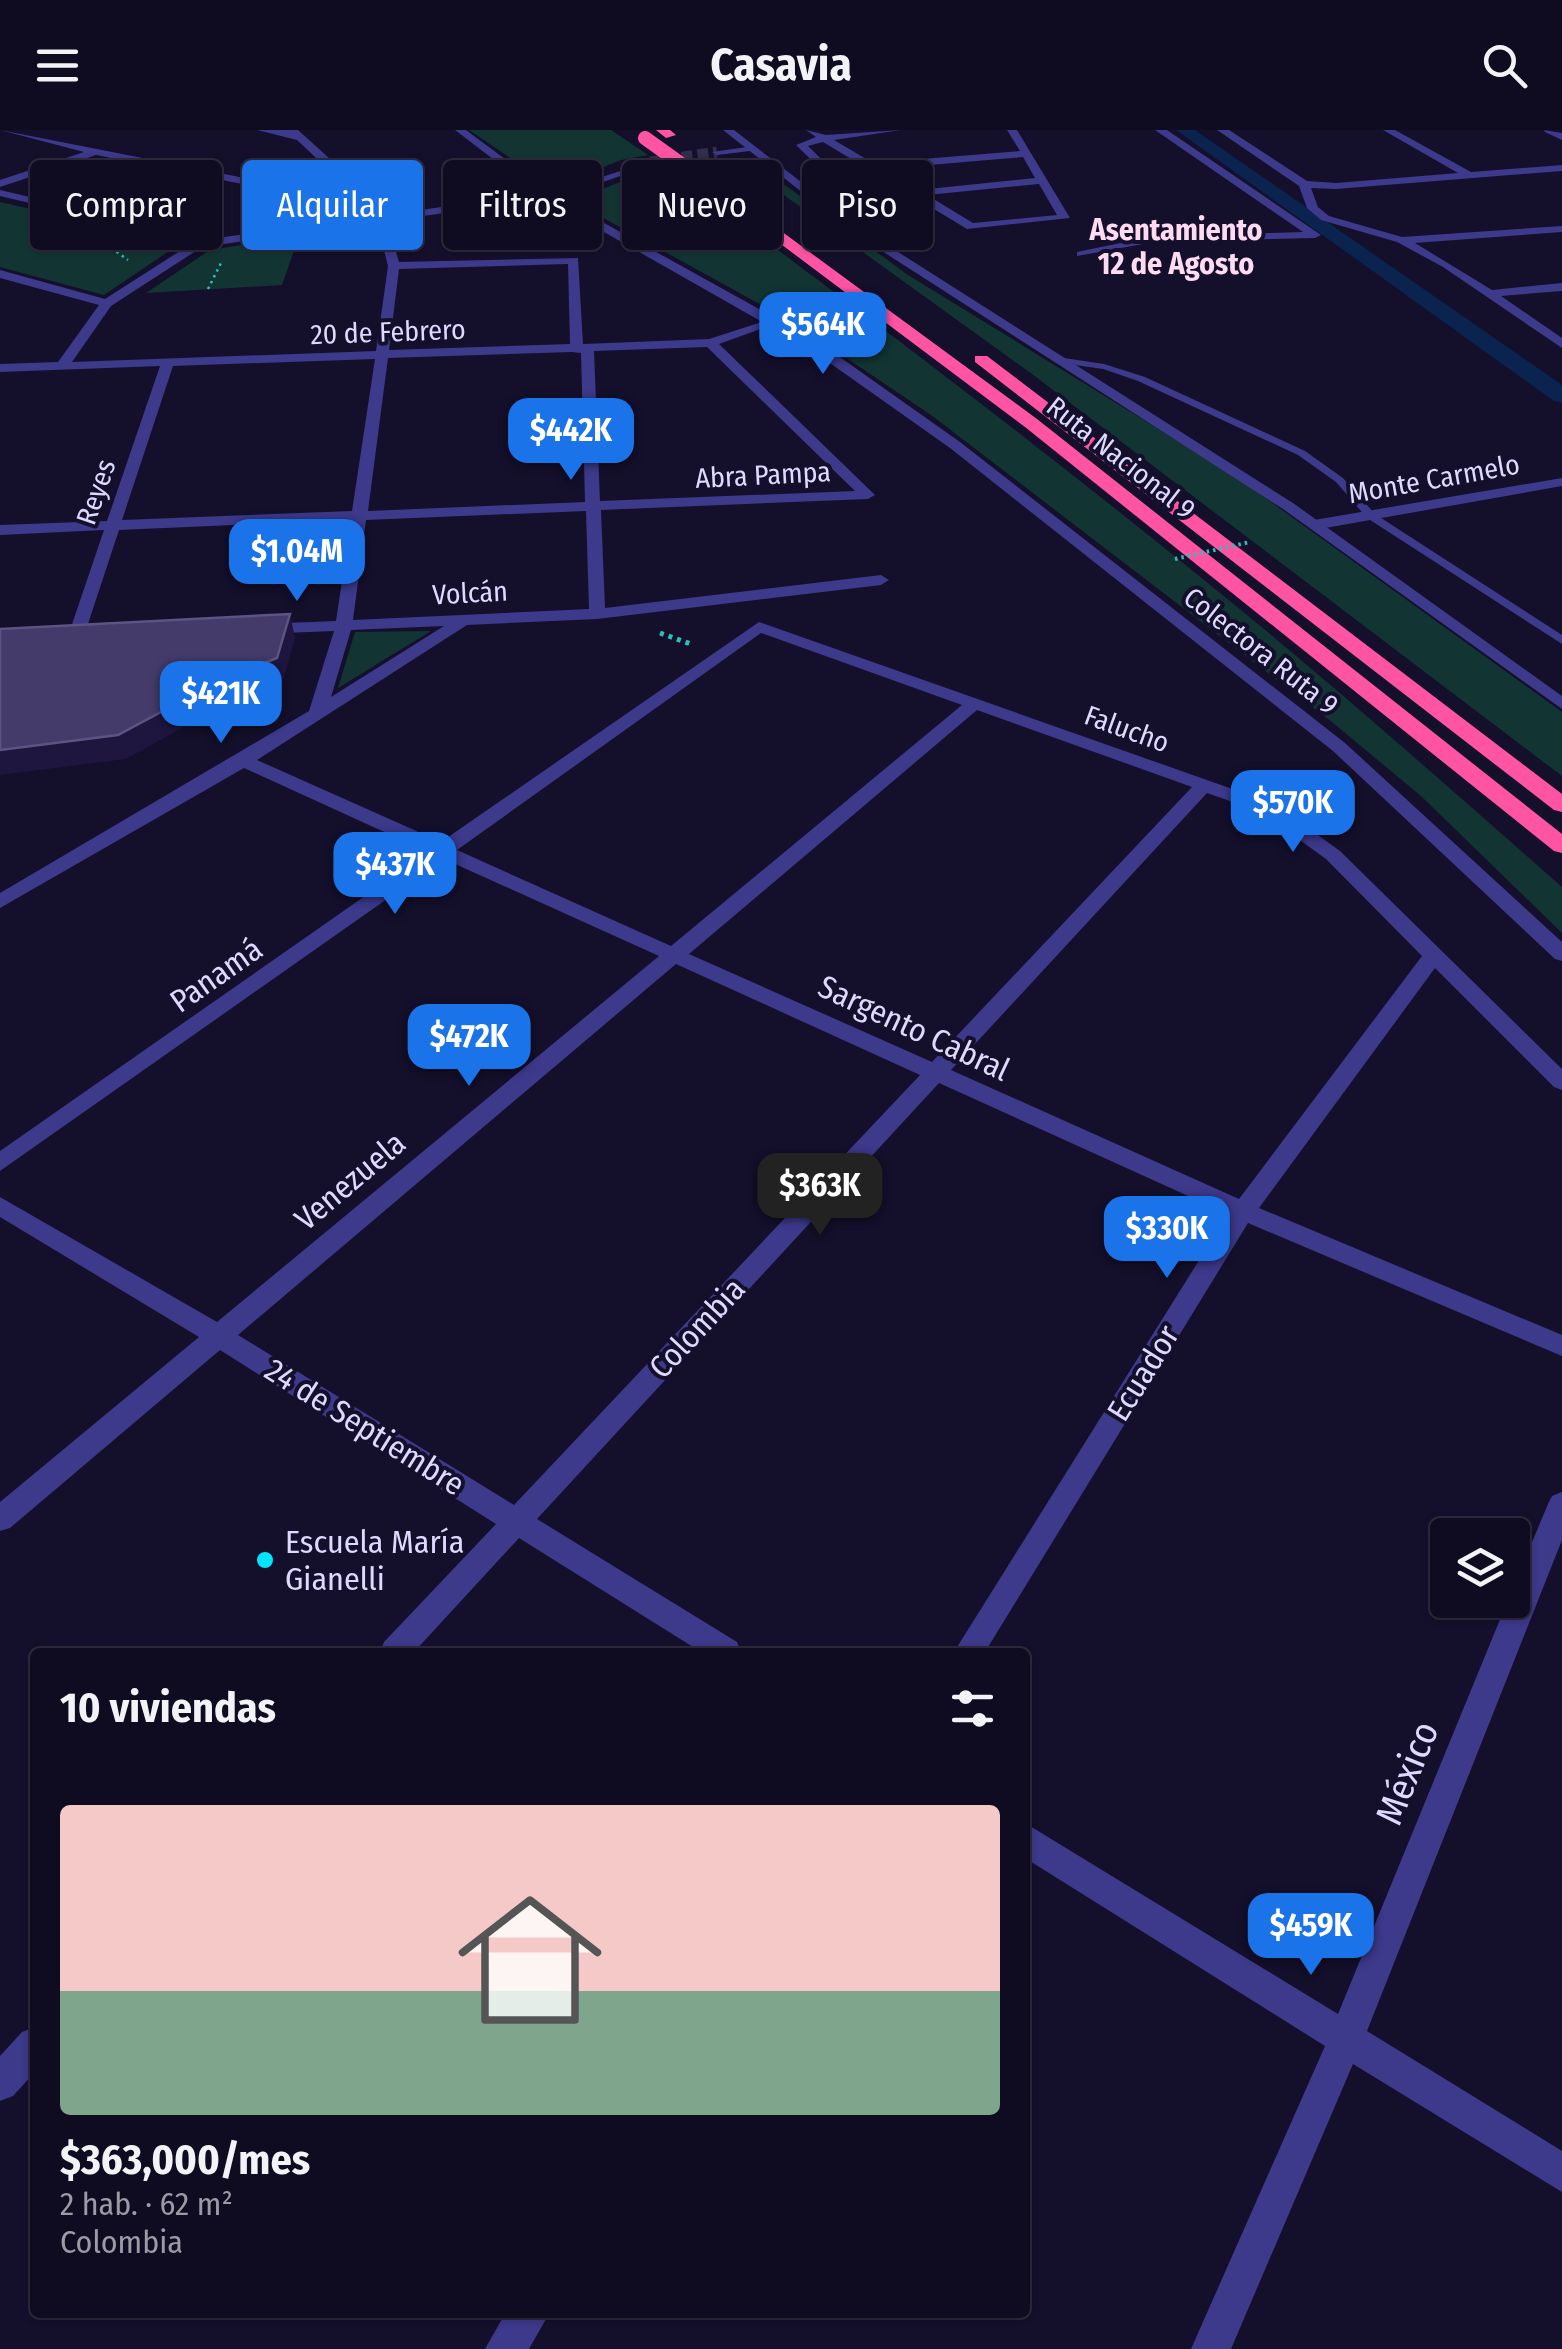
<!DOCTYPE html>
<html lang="es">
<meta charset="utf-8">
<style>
:root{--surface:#0f0b20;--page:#181429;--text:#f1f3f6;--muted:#9b9ba5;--line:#2f2b3e;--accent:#1a73e8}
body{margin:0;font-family:"Fira Sans Condensed",sans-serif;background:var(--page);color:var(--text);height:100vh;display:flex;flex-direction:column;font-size:38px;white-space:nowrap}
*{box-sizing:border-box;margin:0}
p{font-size:32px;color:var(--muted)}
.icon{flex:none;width:55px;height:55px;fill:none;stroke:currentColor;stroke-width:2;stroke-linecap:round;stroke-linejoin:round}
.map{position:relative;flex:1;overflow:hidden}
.sheet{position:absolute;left:30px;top:1518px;width:1000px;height:670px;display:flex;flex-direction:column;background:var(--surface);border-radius:10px;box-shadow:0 2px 8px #0004,0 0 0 2px var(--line)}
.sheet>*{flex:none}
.hud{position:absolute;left:30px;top:30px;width:1000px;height:90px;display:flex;gap:20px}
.buttons{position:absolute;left:1430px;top:1388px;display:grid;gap:20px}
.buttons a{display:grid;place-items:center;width:100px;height:100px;border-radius:10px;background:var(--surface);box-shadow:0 2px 8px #0004,0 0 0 2px var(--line);font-size:50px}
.price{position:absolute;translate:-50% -85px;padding:0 22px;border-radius:20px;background:var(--accent);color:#fff;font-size:32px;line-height:65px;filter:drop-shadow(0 2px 5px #0008)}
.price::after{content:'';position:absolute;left:50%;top:60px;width:30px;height:22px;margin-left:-15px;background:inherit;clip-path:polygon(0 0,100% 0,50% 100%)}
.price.selected{background:#222;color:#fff}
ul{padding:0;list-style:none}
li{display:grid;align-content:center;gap:20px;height:530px;padding:0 30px}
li+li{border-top:2px solid var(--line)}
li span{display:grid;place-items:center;height:310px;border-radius:10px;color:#555}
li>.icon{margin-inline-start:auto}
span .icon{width:180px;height:180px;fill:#fffc;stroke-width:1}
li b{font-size:42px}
h2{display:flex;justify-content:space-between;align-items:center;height:120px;padding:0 30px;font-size:42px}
.tag{padding:0 35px;border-radius:10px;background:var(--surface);box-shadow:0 2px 8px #0004,0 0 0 2px var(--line);font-size:35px;line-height:90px}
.tag.selected{background:var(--accent);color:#fff}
header{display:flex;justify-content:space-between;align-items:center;height:130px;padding:0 30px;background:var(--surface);font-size:45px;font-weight:700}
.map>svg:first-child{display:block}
.green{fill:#123534}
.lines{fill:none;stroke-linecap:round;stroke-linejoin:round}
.canal{fill:#0a234f;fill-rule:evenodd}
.minor-tunnel{stroke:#322d4b;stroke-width:11;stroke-dasharray:11 5;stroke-linecap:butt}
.path-far1{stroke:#2bc1ba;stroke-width:2.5;stroke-dasharray:2.5 4;stroke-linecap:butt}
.path{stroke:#2bc1ba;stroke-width:5;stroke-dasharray:4 5;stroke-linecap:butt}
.service{fill:#3d398b;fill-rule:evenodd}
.minor{fill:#3d398b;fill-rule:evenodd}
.tertiary{fill:#3d398b;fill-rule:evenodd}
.motorway{fill:#ff54a4;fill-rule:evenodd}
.path-bridge{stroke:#2bc1ba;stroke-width:4;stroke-dasharray:2.5 4;stroke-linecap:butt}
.motorway-bridge{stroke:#ff54a4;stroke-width:14}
.shaded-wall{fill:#1e163f}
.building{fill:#443b6a;stroke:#5c5482;stroke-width:2.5}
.poi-dot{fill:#05e4ff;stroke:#140f2b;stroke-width:4}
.labels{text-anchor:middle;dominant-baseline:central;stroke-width:8;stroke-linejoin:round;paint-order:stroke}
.far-street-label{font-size:28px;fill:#ded9ff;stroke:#140f2b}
.far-neighbourhood-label{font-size:30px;font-weight:bold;fill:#ffdbf2;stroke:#140f2b}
.street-label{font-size:32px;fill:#ded9ff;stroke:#140f2b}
.poi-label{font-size:32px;fill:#ded9ff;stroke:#140f2b;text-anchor:start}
.near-street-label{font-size:38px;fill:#ded9ff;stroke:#140f2b}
</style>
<header><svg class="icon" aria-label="menu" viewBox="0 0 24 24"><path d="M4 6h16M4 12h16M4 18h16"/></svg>Casavia<svg class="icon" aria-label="search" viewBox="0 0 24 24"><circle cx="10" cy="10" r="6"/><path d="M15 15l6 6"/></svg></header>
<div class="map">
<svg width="1562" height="2219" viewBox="0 0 1562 2219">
<rect width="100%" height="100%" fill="#140f2b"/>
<!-- green -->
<path class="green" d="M 469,0 L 611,0 L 648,25 L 621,30 L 553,57 Z
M 738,32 L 759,36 L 908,145 L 1235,346 L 1562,582 L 1562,646 L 1032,244 Z
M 663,35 C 867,185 1069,338 1264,499 C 1365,583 1463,670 1562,757 L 1562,803 L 1421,666 L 1332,592 L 931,285 L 796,194 L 578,74 L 585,66 Z
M 0,72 L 181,113 L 104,165 L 0,137 Z
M 299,106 L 282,155 L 146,163 L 210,120 Z
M 431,501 L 338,558 L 355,502 Z"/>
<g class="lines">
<!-- canal -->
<path class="canal" d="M 1176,0 L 1195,0 L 1562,255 L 1562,273 L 1554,271 Z"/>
<!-- minor-tunnel -->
<path class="minor-tunnel" d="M 650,32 L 717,22"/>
<!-- path-far1 -->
<path class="path-far1" d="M 106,114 L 128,130
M 208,159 L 221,133"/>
<!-- path -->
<path class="path" d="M 660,503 L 691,514"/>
<!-- service -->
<path class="service" d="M 1064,228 L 1104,234 L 1145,247 L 1305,321 L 1343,348 L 1375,384 L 1562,505 L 1562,514 L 1367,388 L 1336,352 L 1298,325 L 1138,251 L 1103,239 L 1061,233 L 1059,231 Z"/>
<!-- minor -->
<path class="minor" d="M 0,0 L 362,71 L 297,10 L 257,0 L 298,0 L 361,57 L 383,85 L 559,61 L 654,30 L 654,34 L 561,67 L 387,91 L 399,132 L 578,128 L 583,214 L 709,209 L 774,188 L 780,192 L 719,214 L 875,365 L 868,369 L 601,380 L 605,478 L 881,445 L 889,450 L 881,455 L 597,489 L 467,495 L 257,630 L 441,712 L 759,492 L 1275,674 L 1340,721 L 1562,939 L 1562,960 L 1554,957 L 1435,838 L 1259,1078 L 1562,1205 L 1562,1226 L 1248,1093 L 985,1522 L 954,1522 L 1228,1084 L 939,953 L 537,1389 L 737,1512 L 741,1522 L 701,1522 L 519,1408 L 414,1522 L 380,1522 L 384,1512 L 496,1394 L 220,1220 L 10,1398 L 0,1401 L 0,1372 L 199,1207 L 0,1087 L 0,1067 L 217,1192 L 659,826 L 444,729 L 0,1041 L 0,1021 L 428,722 L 244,638 L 0,778 L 0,763 L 309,581 L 334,501 L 260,504 L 252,499 L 260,494 L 336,491 L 351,390 L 119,400 L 84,506 L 70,510 L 68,506 L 104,400 L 0,405 L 0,395 L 107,391 L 160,236 L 0,242 L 0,234 L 58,232 L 99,175 L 0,148 L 0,140 L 105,169 L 194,112 L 0,66 L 0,60 L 209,109 L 373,87 L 368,79 L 96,25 L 0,57 L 0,50 L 84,22 ZM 377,93 L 388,136 L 376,221 L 72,232 L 111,176 L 202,117 ZM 568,134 L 570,214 L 389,220 L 399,139 ZM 707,217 L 855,361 L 600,371 L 594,221 ZM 572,222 L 581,223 L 585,372 L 368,381 L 388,228 ZM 375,229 L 352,381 L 122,390 L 173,236 ZM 586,381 L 589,479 L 353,490 L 366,390 ZM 444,496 L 331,567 L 351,500 ZM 761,503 L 962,575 L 671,816 L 457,720 ZM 977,580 L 1192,657 L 932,932 L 689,824 ZM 1207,663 L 1261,682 L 1326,729 L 1422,826 L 1239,1069 L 951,940 ZM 676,834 L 920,945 L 514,1375 L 238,1205 Z
M 806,0 L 826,5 L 901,0 L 834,10 L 873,33 L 1020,21 L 1007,0 L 1017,0 L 1070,88 L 967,99 L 823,12 L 808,16 L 857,64 L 843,87 L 835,87 L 846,64 L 796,15 L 816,7 ZM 1023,27 L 1035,48 L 918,60 L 882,39 ZM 1039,54 L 1057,85 L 973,93 L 927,65 Z
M 1155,0 L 1167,0 L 1321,105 L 1315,108 L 1154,112 L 1077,126 L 1077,122 L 1154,106 L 1303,102 Z
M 1217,0 L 1229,0 L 1307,51 L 1336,53 L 1458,43 L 1383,0 L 1395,0 L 1471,42 L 1562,35 L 1562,41 L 1336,59 L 1311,58 L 1318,77 L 1329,86 L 1402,107 L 1562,96 L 1562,102 L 1415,113 L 1492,160 L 1562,153 L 1562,161 L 1501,166 L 1562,208 L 1562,218 L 1443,137 L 1397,112 L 1321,90 L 1307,78 L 1299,56 Z
M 1544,0 L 1562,3 L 1562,10 L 1545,2 Z
M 754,16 L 750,21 L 717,25 L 712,22 Z
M 1562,348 L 1562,356 L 1314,400 L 1306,395 L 1314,390 Z
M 1562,1362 L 1562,1410 L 1367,1901 L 1562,2021 L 1562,2062 L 1353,1934 L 1231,2219 L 1191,2219 L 1325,1916 L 1025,1728 L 1025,1693 L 1338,1884 L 1508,1470 L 1512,1470 L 1512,1460 L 1548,1374 L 1552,1366 Z
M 35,1897 L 35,1942 L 13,1966 L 0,1971 L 0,1926 L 22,1902 Z
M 506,2182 L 550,2182 L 529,2219 L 485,2219 Z"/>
<!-- tertiary -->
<path class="tertiary" d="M 455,0 L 466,0 L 552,64 L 820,213 L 960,312 L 1345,613 L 1562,812 L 1562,831 L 1555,829 L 1333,621 L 950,318 L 810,219 L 544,68 Z
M 723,0 L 734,0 L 862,99 L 1293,373 L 1562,566 L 1562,579 L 1283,379 L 854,103 Z"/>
<!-- motorway -->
<path class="motorway" d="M 656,0 L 670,0 L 676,5 L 666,8 Z
M 694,43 L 702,43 L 1037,289 L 1562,704 L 1562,723 L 1554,721 L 1025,297 L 694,49 Z
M 975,226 L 987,226 L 1562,664 L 1562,682 L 1554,680 L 975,232 Z"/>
<!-- path-bridge -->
<path class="path-bridge" d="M 1175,429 L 1250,412"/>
<!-- motorway-bridge -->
<path class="motorway-bridge" d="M 645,8 L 698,46"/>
</g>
<!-- shaded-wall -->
<path class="shaded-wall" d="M 290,484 L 295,508 L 283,551 L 224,575 L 126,629 L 0,645 L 0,620 Z"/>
<!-- building -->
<path class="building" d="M 290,484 L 277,528 L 217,552 L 118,605 L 0,620 L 0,499 Z"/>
<!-- markers -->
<circle class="poi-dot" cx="265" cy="1430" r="10"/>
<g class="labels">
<!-- far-street labels -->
<g class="far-street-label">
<text transform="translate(388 202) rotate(-2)">20 de Febrero</text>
<text transform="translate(1121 328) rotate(38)">Ruta Nacional 9</text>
<text transform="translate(763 345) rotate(-3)">Abra Pampa</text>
<text transform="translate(1434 349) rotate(-10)">Monte Carmelo</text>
<text transform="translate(96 362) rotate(-71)">Reyes</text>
<text transform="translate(470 463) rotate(-3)">Volcán</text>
<text transform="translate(1261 521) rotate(38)">Colectora Ruta 9</text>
<text transform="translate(1127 599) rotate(20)">Falucho</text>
</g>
<!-- far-neighbourhood labels -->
<g class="far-neighbourhood-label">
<text x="1176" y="100">Asentamiento<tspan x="1176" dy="34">12 de Agosto</tspan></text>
</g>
<!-- street labels -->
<g class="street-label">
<text transform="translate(216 845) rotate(-35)">Panamá</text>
<text transform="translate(914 898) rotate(25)">Sargento Cabral</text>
<text transform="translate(350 1051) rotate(-40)">Venezuela</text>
<text transform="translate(697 1198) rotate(-47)">Colombia</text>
<text transform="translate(1143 1243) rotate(-58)">Ecuador</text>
<text transform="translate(365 1297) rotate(32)">24 de Septiembre</text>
</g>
<!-- poi labels -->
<g class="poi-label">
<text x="285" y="1412">Escuela María<tspan x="285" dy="37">Gianelli</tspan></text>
</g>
<!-- near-street labels -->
<g class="near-street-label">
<text transform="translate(1407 1643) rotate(-68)">México</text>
</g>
</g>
</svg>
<div class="buttons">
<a><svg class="icon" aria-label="layers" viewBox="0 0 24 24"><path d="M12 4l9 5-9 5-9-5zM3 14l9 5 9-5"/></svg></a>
</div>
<b class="price" style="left:823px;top:247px">$564K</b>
<b class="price" style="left:571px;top:353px">$442K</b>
<b class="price" style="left:297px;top:474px">$1.04M</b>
<b class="price" style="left:221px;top:616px">$421K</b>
<b class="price" style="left:1293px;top:725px">$570K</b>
<b class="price" style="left:395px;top:787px">$437K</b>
<b class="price" style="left:469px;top:959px">$472K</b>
<b class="price selected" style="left:820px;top:1108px">$363K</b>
<b class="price" style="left:1167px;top:1151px">$330K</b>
<b class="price" style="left:1311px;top:1848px">$459K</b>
<div class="hud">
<a class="tag">Comprar</a>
<a class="tag selected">Alquilar</a>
<a class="tag">Filtros</a>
<a class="tag">Nuevo</a>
<a class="tag">Piso</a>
</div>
<section class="sheet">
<h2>10 viviendas<svg class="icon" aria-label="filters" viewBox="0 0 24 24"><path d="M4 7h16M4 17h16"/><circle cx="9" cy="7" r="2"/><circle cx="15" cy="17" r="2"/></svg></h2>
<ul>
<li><span style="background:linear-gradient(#f6c9c9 60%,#7fa58c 0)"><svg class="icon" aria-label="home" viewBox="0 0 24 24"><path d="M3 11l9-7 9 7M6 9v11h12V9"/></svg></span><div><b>$363,000/mes</b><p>2 hab. · 62 m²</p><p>Colombia</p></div></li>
</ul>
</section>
</div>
